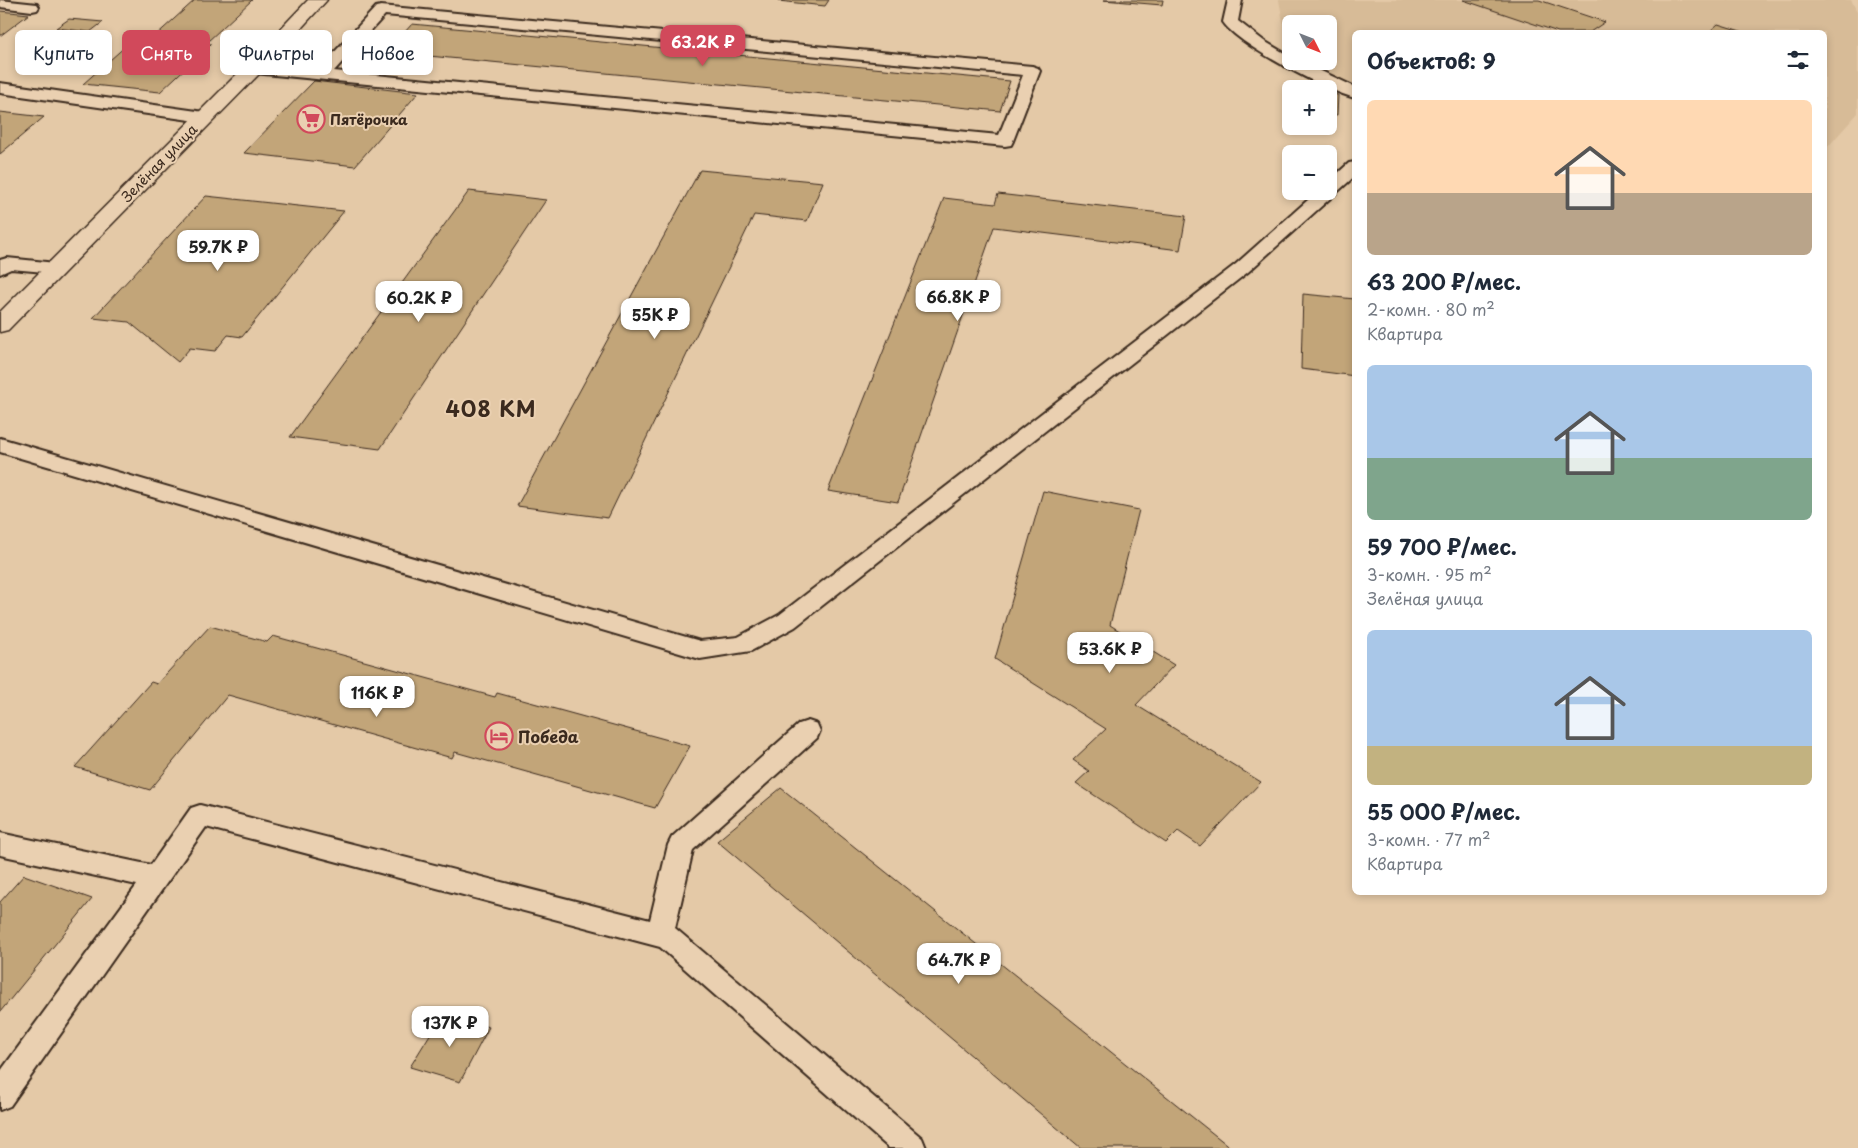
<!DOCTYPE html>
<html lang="ru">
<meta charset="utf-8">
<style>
:root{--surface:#fff;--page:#f6f6f7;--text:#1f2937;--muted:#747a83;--accent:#d1495b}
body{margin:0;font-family:"Playpen Sans",sans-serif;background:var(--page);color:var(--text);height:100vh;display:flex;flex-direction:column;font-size:19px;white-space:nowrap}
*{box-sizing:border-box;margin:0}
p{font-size:16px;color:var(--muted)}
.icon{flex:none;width:28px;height:28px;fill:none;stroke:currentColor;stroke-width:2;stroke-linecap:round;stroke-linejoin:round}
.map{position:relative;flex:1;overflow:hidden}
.side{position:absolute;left:1352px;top:30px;width:475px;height:865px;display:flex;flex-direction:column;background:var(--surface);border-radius:8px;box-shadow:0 2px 8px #0003}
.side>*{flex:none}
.banner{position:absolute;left:15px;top:30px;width:475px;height:45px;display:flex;gap:10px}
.needle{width:32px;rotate:132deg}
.tools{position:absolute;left:1282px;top:15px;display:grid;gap:10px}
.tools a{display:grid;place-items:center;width:55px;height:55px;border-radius:8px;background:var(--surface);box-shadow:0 2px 8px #0003;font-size:25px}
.price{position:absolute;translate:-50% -42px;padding:0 11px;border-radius:10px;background:#fff;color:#222;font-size:16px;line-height:32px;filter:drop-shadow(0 1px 2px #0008)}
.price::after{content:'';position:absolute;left:50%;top:30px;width:15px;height:11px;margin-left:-8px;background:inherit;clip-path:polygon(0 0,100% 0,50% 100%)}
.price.active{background:var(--accent);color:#fff}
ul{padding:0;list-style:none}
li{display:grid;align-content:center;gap:10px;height:265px;padding:0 15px}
li span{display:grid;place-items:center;height:155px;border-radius:8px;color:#555}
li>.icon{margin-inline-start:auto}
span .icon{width:90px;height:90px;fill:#fffc;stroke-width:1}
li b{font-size:21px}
h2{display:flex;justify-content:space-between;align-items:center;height:60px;padding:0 15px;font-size:21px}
.pill{padding:0 18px;border-radius:8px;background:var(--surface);box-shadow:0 2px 8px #0003;font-size:18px;line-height:45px}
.pill.active{background:var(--accent);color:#fff}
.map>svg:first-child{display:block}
.built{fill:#d7bb97;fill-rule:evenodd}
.building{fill:#c2a579;stroke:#3b2a1e}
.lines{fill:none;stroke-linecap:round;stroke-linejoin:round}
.service-casing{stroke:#3b2a1e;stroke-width:4}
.minor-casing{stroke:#3b2a1e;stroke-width:3}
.service{fill:#ead0b1;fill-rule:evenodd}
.minor{fill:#ead0b1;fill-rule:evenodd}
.labels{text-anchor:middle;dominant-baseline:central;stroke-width:4;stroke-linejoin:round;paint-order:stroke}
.far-poi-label{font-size:14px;font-weight:bold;fill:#3b2a1e;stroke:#ead0b1;text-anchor:start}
.far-street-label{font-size:14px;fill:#3b2a1e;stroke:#ead0b1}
.poi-label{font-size:16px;font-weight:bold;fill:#3b2a1e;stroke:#ead0b1;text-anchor:start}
.district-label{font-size:21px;font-weight:bold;letter-spacing:1px;fill:#3b2a1e;stroke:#ead0b1}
</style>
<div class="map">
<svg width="1858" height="1148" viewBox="0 0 1858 1148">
<rect width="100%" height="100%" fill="#e4c9a7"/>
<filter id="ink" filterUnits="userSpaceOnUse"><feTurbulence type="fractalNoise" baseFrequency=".02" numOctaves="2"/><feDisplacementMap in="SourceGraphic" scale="10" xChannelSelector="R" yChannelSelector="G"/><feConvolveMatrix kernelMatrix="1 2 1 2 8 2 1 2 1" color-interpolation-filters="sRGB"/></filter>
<g filter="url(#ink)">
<!-- built -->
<path class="built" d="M 1279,0 L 1851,0 L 1858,13 L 1858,113 L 1825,150 L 1825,32 L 1355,32 L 1355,89 L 1291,66 ZM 1291,24 L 1329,24 L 1329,61 L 1291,61 Z"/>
<!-- building -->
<path class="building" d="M 195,0 L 252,0 L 206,43 L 153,38 Z
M 779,0 L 829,0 L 825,6 L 778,1 Z
M 1103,0 L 1163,0 L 1162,5 Z
M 1463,0 L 1539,0 L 1605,22 L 1590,32 L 1558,32 Z
M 0,11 L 29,14 L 0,36 Z
M 69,19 L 103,22 L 90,32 L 56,28 Z
M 412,24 L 1010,81 L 1000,111 L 387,52 Z
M 1718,24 L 1744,32 L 1709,32 Z
M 137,36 L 153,38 L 211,44 L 160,92 L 83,84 Z
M 314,81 L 418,93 L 355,166 L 244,153 Z
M 1329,94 L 1338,95 L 1337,115 L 1329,114 Z
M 0,112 L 44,117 L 0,154 Z
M 700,170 L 823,182 L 807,221 L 754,215 L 608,518 L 517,506 Z
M 469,191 L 546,200 L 380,449 L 290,437 Z
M 998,194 L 1186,216 L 1180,250 L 994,227 L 898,502 L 828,491 L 944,198 L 995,204 Z
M 206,196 L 344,211 L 242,337 L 228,335 L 215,351 L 190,348 L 178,362 L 129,322 L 93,318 Z
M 1303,294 L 1355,299 L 1355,376 L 1301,369 Z
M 1043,491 L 1139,510 L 1110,625 L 1174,665 L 1136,705 L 1261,782 L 1200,846 L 1178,831 L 1166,843 L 1076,783 L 1089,771 L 1073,760 L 1106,729 L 995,659 Z
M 210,626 L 267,642 L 273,636 L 495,697 L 497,693 L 690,746 L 655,808 L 455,752 L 452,758 L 228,695 L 150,790 L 75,767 L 151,682 L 157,684 Z
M 781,788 L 1231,1148 L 1081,1148 L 717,841 Z
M 24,875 L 92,899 L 0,1012 L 0,902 Z
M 442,1015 L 489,1027 L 460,1082 L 410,1067 Z"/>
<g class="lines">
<!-- service casing -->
<g class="service-casing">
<path id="service" d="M 0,0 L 37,4 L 39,7 L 37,10 L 32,11 L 0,7 Z
M 1228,0 L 1242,0 L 1238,21 L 1264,41 L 1291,57 L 1291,61 L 1300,61 L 1355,87 L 1355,98 C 1327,91 1238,45 1223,22 Z
M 381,6 L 1032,66 L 1038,68 L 1040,71 L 1013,141 L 1011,145 L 1005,146 L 254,73 L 249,71 L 246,68 L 249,65 L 254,63 L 318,70 L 376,7 ZM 385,15 L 1023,75 L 999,135 L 334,71 Z
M 0,83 L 204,112 L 210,114 L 212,117 L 210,120 L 204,122 L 0,93 Z
M 1355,162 L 1355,176 L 1248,272 L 795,627 L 751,651 L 700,659 L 0,452 L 0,438 L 700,641 L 738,637 L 779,615 L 1236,264 L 1318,191 L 1329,191 L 1329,181 L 1349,163 Z
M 7,258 L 56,263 L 62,264 L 65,268 L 62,272 L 56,273 L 11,269 L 0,274 L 0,260 Z
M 808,721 L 817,724 L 820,731 L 817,738 L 693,850 L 675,928 L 922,1138 L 926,1148 L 889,1148 L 660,947 L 206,827 L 10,1106 L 0,1110 L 0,1072 L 137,885 L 0,855 L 0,833 L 151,865 L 191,808 L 200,805 L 650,920 L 668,845 L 672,837 L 799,724 Z"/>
</g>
<!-- minor casing -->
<g class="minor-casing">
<path id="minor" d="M 308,0 L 327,0 L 261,72 L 8,330 L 0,332 L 0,312 L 247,64 Z"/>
</g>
<!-- service -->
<use href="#service" class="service"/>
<!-- minor -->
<use href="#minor" class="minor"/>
</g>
</g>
<!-- icons -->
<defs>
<g id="supermarket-ring" transform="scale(1.4375)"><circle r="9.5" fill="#ead0b1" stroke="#d1495b" stroke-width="1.5"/><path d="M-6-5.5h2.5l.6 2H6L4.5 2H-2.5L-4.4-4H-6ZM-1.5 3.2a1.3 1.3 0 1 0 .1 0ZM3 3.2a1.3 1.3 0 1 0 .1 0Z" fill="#d1495b"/></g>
<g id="hotel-ring" transform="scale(1.4375)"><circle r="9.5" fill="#ead0b1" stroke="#d1495b" stroke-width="1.5"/><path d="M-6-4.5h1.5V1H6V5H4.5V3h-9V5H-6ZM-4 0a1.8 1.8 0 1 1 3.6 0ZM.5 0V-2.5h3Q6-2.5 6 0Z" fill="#d1495b"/></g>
</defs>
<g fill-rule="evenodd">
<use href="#supermarket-ring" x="311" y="119"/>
<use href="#hotel-ring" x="499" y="736"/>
</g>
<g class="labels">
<!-- far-poi labels -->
<g class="far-poi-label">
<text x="330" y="119">Пятёрочка</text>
</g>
<!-- far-street labels -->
<g class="far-street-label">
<text transform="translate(159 163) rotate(-46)">Зелёная улица</text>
</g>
<!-- poi labels -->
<g class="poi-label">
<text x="518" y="736">Победа</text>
</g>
<!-- district labels -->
<g class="district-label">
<text x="491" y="408">408 КМ</text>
</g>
</g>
</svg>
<div class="tools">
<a><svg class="needle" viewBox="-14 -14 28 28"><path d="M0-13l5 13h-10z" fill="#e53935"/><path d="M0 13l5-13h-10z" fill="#747a83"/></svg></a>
<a>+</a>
<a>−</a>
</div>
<b class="price active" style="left:703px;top:67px">63.2K ₽</b>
<b class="price" style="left:218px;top:272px">59.7K ₽</b>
<b class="price" style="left:958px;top:322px">66.8K ₽</b>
<b class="price" style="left:419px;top:323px">60.2K ₽</b>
<b class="price" style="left:655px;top:340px">55K ₽</b>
<b class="price" style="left:1110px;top:674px">53.6K ₽</b>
<b class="price" style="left:377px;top:718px">116K ₽</b>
<b class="price" style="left:959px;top:985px">64.7K ₽</b>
<b class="price" style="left:450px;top:1048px">137K ₽</b>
<div class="banner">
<a class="pill">Купить</a>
<a class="pill active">Снять</a>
<a class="pill">Фильтры</a>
<a class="pill">Новое</a>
</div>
<section class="side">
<h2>Объектов: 9<svg class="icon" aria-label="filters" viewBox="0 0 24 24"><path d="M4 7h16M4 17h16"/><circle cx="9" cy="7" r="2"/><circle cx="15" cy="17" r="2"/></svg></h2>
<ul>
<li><span style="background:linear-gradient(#ffd9b3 60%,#b9a48a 0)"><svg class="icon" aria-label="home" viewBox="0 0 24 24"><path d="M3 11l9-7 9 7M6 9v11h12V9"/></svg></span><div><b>63 200 ₽/мес.</b><p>2-комн. · 80 m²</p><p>Квартира</p></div></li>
<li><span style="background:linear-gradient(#a9c7e8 60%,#7fa58c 0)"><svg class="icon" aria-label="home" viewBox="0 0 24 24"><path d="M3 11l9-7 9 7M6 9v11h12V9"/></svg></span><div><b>59 700 ₽/мес.</b><p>3-комн. · 95 m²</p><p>Зелёная улица</p></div></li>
<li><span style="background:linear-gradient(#a9c7e8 75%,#c2b280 0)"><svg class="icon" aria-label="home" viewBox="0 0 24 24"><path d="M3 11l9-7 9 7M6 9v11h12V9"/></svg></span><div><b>55 000 ₽/мес.</b><p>3-комн. · 77 m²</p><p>Квартира</p></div></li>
</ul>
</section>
</div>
